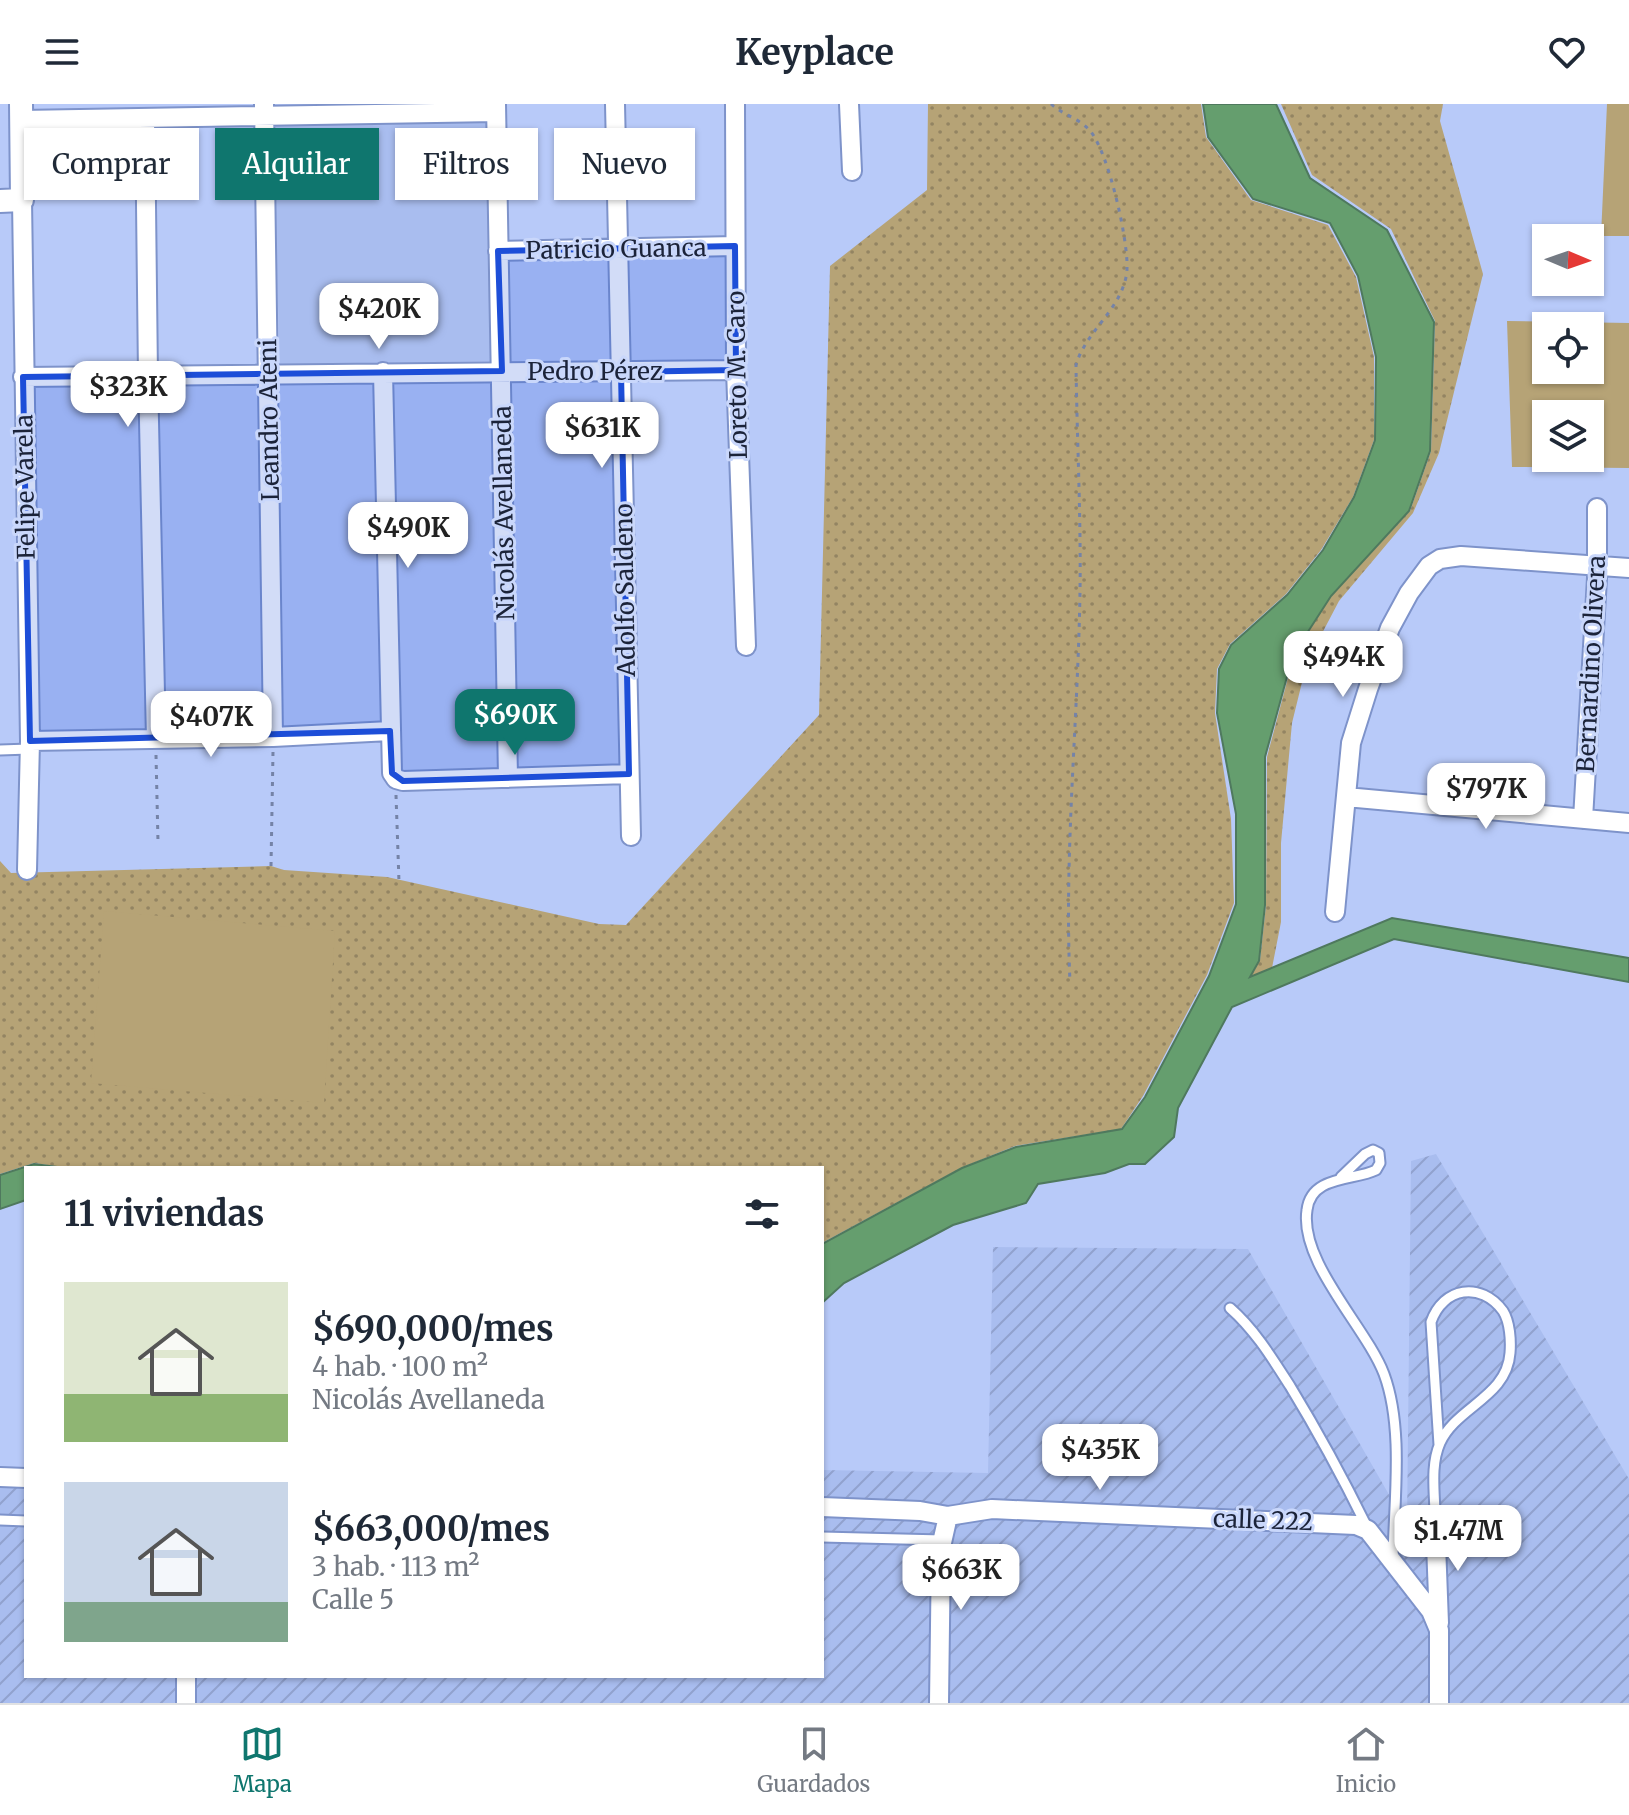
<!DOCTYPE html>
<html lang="es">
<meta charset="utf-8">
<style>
:root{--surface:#fff;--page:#f2f2f3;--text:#1f2937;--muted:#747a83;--line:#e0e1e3;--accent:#0f766e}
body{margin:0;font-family:Merriweather,serif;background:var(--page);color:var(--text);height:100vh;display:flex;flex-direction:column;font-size:30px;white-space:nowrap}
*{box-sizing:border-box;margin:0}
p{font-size:26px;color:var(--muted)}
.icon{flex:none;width:44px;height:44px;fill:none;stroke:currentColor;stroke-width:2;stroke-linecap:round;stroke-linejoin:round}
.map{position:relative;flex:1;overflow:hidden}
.side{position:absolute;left:24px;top:1062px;width:800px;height:512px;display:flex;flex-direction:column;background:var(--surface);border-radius:0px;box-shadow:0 2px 6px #0004}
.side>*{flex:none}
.guide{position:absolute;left:24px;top:24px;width:800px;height:72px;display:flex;gap:16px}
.needle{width:52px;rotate:92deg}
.tools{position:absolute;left:1532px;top:120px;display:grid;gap:16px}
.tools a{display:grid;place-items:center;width:72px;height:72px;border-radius:0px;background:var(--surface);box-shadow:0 2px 6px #0004;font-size:40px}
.price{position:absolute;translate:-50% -68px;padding:0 18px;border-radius:16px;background:#fff;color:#222;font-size:26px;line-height:52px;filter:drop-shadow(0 2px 4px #0008)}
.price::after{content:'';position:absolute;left:50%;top:48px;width:24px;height:18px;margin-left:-12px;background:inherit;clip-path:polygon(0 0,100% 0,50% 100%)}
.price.active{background:var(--accent);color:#fff}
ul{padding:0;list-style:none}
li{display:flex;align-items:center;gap:24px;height:200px;padding:0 40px}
li span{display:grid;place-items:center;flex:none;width:224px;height:160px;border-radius:0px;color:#555}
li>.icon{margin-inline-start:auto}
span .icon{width:96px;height:96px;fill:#fffc;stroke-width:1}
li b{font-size:34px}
h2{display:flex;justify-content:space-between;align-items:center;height:96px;padding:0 40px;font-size:34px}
.chip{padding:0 28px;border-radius:0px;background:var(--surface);box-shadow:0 2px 6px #0004;font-size:28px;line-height:72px}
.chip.active{background:var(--accent);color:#fff}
header{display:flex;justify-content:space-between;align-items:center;height:104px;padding:0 40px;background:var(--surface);font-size:36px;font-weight:700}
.tabs{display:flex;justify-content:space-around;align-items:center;height:112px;border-top:2px solid var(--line);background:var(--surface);font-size:22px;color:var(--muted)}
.tabs a{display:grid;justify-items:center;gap:4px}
.tabs .active{color:var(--accent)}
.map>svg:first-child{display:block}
.built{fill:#a9bdef}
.industrial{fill:url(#industrial-furrows)}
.grass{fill:url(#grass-dots)}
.green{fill:#b6a376;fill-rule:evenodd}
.water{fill:#659e6e;stroke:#4f795e;stroke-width:2}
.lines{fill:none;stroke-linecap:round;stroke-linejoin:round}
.service-casing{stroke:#7e93ca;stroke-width:13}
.minor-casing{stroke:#7e93ca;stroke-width:22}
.tertiary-casing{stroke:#7e93ca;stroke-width:26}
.path{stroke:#7583a7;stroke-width:3;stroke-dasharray:4 6;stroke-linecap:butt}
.service{stroke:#fff;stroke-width:9}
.minor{stroke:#fff;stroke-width:18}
.tertiary{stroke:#fff;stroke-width:22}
.marked{fill:#1d4ed8;fill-opacity:0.2;stroke:#1d4ed8;stroke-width:6;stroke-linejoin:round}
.labels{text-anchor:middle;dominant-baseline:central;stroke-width:6;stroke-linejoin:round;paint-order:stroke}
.street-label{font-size:24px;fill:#1b2339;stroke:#c9d7fb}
</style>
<header><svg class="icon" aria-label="menu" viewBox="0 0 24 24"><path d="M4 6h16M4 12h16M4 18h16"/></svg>Keyplace<svg class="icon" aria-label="heart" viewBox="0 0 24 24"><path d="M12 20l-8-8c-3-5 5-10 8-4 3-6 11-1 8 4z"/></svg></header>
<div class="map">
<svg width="1629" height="1599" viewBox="0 0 1629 1599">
<defs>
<pattern id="industrial-furrows" width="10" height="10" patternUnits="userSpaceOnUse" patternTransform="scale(2)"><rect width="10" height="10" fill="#a9bdef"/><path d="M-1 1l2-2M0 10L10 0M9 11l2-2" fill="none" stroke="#91a2ce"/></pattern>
<pattern id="grass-dots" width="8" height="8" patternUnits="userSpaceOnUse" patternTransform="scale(2)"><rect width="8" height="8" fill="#b6a376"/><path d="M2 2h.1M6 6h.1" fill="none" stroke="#938462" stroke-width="1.8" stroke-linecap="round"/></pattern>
</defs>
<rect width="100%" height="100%" fill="#b8caf9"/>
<!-- built -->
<path class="built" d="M 489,15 L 490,257 L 280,261 L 272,19 Z"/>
<!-- industrial -->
<path class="industrial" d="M 1436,1050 L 1629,1375 L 1629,1599 L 0,1599 L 0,1378 L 26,1375 L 26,1572 L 822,1572 L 822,1366 L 988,1369 L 993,1143 L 1248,1145 L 1407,1422 L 1411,1057 Z"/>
<!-- grass -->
<path class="grass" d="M 928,0 L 1201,0 L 1206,33 L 1251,96 L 1328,121 L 1356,173 L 1374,253 L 1374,336 L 1353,393 L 1321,446 L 1286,490 L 1230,540 L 1217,565 L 1215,609 L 1231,715 L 1234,799 L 1207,871 L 1143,992 L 1121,1025 L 1015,1042 L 961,1064 L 822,1139 L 822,1064 L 68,1064 L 34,1059 L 0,1070 L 0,757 L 11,769 L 271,762 L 284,766 L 387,773 L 599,820 L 626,821 L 819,611 L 830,162 L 927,86 Z
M 1281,0 L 1443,0 L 1440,17 L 1483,170 L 1439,349 L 1413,409 L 1339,497 L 1307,558 L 1292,619 L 1281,739 L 1281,818 L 1272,864 L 1250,874 L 1260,856 L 1266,801 L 1267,653 L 1294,551 L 1331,492 L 1410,407 L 1431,347 L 1435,217 L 1391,125 L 1312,71 Z"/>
<!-- green -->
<path class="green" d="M 1607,0 L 1629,0 L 1629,132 L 1601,132 Z
M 1507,217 L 1629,219 L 1629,364 L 1512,363 ZM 1590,222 L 1590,266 L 1546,266 L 1546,222 ZM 1546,310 L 1590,310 L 1590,354 L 1546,354 Z
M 104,807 L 335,827 L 324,999 L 91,979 Z"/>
<!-- water -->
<path class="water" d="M 1203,0 L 1276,0 L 1310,74 L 1387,126 L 1434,218 L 1430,347 L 1409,407 L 1331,492 L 1293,551 L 1265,653 L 1265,801 L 1259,857 L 1250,873 L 1392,814 L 1629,854 L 1629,878 L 1394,835 L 1232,903 L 1178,1004 L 1174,1033 L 1145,1060 L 1129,1060 L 1105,1069 L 1038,1080 L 1026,1099 L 953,1121 L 844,1179 L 822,1199 L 822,1140 L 962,1064 L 1016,1043 L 1122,1025 L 1145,993 L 1209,872 L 1236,800 L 1236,710 L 1217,609 L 1219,565 L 1231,541 L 1287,491 L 1323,446 L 1354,393 L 1375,336 L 1376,253 L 1358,172 L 1330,119 L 1253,95 L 1208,33 Z
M 34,1060 L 65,1064 L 26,1064 L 26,1096 L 0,1105 L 0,1071 Z"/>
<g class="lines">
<!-- service casing -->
<g class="service-casing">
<path id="service" d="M 0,646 L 29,645
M 1341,1073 L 1365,1050 L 1373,1046 L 1379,1049 L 1380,1059 L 1376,1066 C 1354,1077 1311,1071 1307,1106 C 1299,1158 1366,1223 1384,1270 C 1404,1324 1394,1397 1393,1454
M 1230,1204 C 1255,1226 1272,1254 1290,1282 C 1318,1328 1343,1374 1367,1423
M 1435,1413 C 1435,1389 1430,1362 1440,1339 C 1456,1303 1507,1293 1510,1249 C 1511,1237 1510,1218 1503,1207 C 1481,1177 1443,1183 1431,1218 L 1439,1341
M 0,1416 L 26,1417
M 822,1433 L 942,1436"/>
</g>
<!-- minor casing -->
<g class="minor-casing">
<path id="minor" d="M 264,0 L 273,633
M 496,0 L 508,674
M 615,0 L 631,732
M 735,0 L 736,266 L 746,542
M 849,0 L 852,67
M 145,15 L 148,272 L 156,635
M 21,16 L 496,8
M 22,96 L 30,637 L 27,766
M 498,147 L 735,142
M 383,268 L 392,669 L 396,675 L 403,677 L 629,670
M 23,273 L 736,266
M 30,637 L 273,633 L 390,627
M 1346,693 L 1629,719
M 1583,715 L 1597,474 L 1597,404
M 1335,808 L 1351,639 L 1368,585 L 1390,524 L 1409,489 L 1429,462 L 1440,455 L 1461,452 L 1629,464
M 0,1373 L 26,1374
M 822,1403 L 920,1407 L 948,1412 L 992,1405 L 1356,1421 L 1368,1426 L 1431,1507 L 1439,1526 L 1439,1599
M 1435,1413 L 1439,1519
M 186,1599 L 186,1572
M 939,1599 L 941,1443 L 948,1412"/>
</g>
<!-- tertiary casing -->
<g class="tertiary-casing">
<path id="tertiary" d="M 0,97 L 22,96 L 21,0"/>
</g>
<!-- path -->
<path class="path" d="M 1051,0 C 1063,11 1081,15 1091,28 C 1109,51 1128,135 1127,164 C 1127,174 1123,185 1118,194 C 1106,216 1083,236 1076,261 C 1077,336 1081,412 1080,487 C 1078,618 1064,748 1070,878
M 156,651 L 158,738
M 396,691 L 399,778
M 271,762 L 273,648"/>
<!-- service -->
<use href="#service" class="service"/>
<!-- minor -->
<use href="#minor" class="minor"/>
<!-- tertiary -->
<use href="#tertiary" class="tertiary"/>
</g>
<!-- marked area -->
<path class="marked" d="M 735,142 L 736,266 L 621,268 L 629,670 L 403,677 L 392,669 L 390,627 L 30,637 L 23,273 L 502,267 L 498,147 Z"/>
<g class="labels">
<!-- street labels -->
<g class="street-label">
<text transform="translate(616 145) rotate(-1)">Patricio Guanca</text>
<text x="595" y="267">Pedro Pérez</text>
<text transform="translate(737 271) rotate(-91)">Loreto M. Caro</text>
<text transform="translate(269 316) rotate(-91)">Leandro Ateni</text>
<text transform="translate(25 383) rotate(-91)">Felipe Varela</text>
<text transform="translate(504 409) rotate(-91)">Nicolás Avellaneda</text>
<text transform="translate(625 486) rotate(-91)">Adolfo Saldeno</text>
<text transform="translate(1591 560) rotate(-87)">Bernardino Olivera</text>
<text transform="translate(1263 1416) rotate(2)">calle 222</text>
</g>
</g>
</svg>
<div class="tools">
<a><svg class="needle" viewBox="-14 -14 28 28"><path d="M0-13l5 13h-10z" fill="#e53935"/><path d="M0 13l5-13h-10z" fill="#747a83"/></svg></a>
<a><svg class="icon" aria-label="locate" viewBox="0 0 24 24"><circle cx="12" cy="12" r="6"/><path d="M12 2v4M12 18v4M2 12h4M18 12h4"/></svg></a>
<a><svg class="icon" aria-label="layers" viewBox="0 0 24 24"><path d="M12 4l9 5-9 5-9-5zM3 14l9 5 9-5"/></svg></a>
</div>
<b class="price" style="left:379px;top:247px">$420K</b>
<b class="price" style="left:128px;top:325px">$323K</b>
<b class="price" style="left:602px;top:366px">$631K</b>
<b class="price" style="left:408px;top:466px">$490K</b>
<b class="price" style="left:1343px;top:595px">$494K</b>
<b class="price active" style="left:515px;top:653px">$690K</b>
<b class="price" style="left:211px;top:655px">$407K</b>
<b class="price" style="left:1486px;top:727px">$797K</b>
<b class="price" style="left:1100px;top:1388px">$435K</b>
<b class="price" style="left:1458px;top:1469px">$1.47M</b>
<b class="price" style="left:961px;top:1508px">$663K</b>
<div class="guide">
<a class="chip">Comprar</a>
<a class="chip active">Alquilar</a>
<a class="chip">Filtros</a>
<a class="chip">Nuevo</a>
</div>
<section class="side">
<h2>11 viviendas<svg class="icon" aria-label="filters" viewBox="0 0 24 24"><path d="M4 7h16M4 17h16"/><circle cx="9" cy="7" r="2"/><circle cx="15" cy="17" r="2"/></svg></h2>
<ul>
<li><span style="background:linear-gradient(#dfe7d0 70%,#8fb573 0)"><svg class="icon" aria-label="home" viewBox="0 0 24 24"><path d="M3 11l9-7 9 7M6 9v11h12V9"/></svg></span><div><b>$690,000/mes</b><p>4 hab. · 100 m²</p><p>Nicolás Avellaneda</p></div></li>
<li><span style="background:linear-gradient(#c9d6e8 75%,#7fa58c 0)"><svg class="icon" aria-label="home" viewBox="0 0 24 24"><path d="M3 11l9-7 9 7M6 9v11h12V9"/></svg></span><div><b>$663,000/mes</b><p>3 hab. · 113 m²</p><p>Calle 5</p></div></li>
</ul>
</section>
</div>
<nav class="tabs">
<a class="active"><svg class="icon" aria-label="map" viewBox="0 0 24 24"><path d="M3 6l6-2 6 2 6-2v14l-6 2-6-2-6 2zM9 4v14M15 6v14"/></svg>Mapa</a>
<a><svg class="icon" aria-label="saved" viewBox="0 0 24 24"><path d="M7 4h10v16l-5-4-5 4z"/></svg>Guardados</a>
<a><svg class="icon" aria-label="home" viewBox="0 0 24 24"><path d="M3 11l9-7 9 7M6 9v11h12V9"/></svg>Inicio</a>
</nav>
